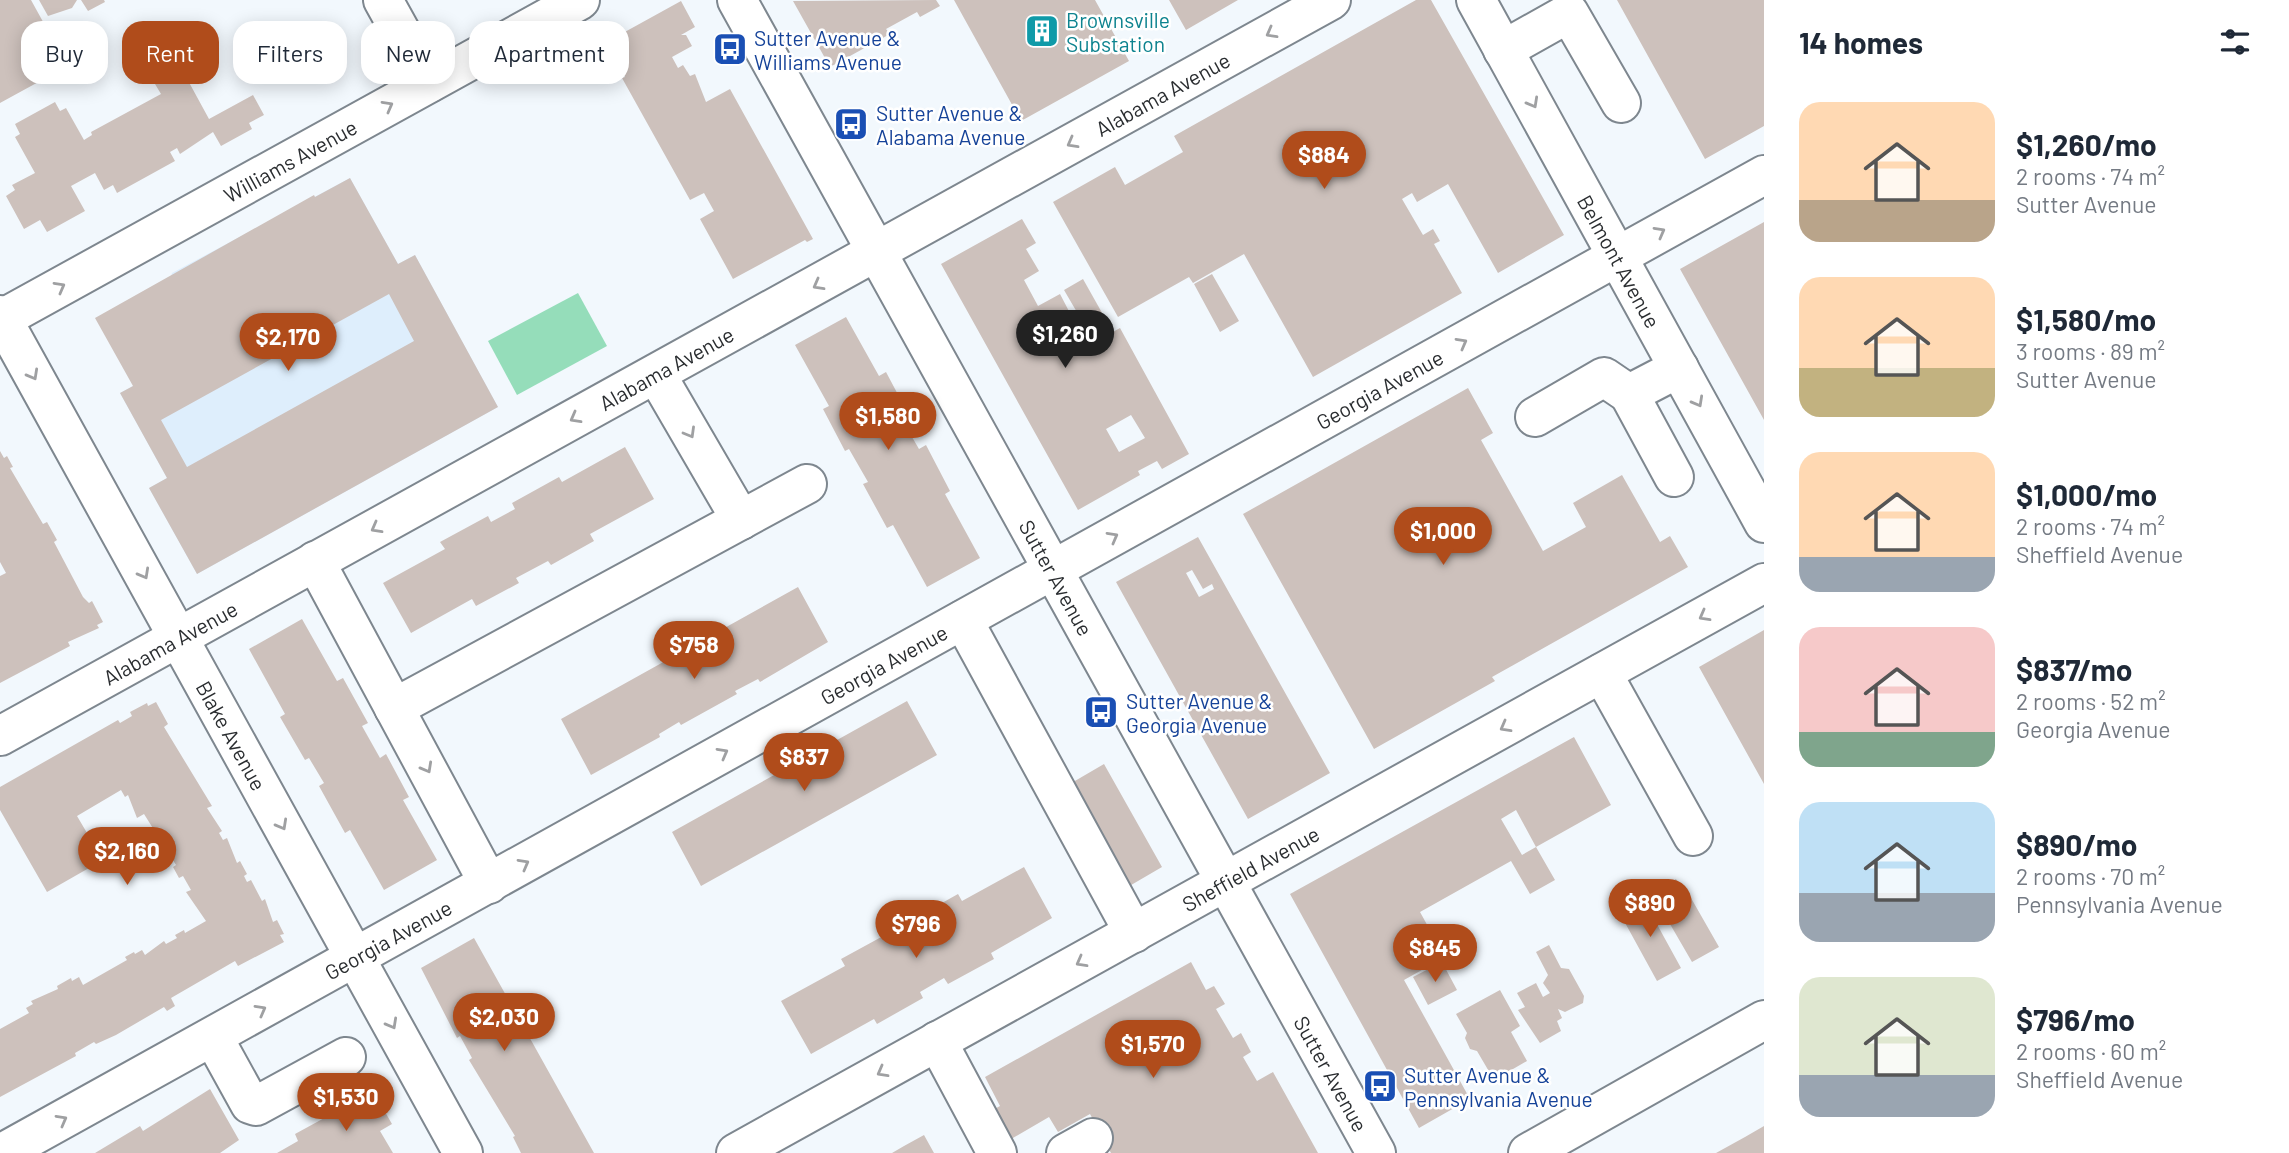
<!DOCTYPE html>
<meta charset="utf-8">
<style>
:root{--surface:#fff;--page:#f6f6f7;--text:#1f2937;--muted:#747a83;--accent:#b04c1b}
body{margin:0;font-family:Barlow,sans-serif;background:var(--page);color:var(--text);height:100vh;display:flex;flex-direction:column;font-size:26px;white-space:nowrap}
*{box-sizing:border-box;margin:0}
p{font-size:23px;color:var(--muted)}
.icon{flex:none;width:38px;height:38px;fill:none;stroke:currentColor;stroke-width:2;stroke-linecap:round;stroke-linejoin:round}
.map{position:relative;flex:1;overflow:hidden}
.panel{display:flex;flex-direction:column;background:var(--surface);width:525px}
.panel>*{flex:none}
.top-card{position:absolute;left:21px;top:21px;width:665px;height:63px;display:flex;gap:14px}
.price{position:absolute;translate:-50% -60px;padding:0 16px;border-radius:24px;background:var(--accent);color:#fff;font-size:23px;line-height:46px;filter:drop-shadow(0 2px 4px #0008)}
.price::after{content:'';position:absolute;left:50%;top:42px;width:21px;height:16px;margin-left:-10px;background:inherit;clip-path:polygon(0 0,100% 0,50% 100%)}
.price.on{background:#222;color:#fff}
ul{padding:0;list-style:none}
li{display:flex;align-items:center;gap:21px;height:175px;padding:0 35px}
li span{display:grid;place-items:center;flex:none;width:196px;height:140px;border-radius:21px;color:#555}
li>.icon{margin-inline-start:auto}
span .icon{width:84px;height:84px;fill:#fffc;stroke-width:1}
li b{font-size:30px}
h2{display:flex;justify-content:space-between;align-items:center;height:84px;padding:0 35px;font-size:30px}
.pill{padding:0 24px;border-radius:21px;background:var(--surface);box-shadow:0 4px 18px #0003;font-size:24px;line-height:63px}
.pill.on{background:var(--accent);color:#fff}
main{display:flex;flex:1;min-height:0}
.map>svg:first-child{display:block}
.built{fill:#deeefc}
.green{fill:#95ddba}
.building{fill:#cdc1bc;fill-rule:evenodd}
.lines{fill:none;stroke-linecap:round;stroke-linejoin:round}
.minor-casing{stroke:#7e878f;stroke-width:42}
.major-casing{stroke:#7e878f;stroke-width:42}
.minor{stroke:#fff;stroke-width:38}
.major{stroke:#fff;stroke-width:38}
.oneway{stroke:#9fa0a2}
.labels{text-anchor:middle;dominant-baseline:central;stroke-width:5;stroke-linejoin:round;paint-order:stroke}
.culture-label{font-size:21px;fill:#0d838f;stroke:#fff;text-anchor:start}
.transit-label{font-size:21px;fill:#164399;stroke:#fff;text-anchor:start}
.street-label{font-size:21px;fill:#2a2d30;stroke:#fff}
</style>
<main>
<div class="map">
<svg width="1764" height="1153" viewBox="0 0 1764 1153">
<rect width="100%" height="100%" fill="#f2f8fd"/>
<!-- built -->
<path class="built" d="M 350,178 L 398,264 L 415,255 L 498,407 L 197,574 L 149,488 L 167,478 L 120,393 L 133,386 L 172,273 Z"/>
<!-- green -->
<path class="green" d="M 578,293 L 607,346 L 517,395 L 488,341 Z"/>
<!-- building -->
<path class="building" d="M 0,0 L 31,0 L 63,58 L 69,55 L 76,68 L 56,79 L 53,74 L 0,103 Z
M 39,0 L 77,0 L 72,8 L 48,16 Z
M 81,0 L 104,0 L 105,2 L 88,11 Z
M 936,0 L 940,6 L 920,17 L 917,12 L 886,29 L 890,34 L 830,67 L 793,1 Z
M 954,0 L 1095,0 L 1129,61 L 1021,121 Z
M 1169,0 L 1238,0 L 1186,30 Z
M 1416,0 L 1431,0 L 1564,235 L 1498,273 L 1448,184 L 1417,202 L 1412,193 L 1402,199 L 1423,235 L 1433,229 L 1440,241 L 1434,244 L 1462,293 L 1313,377 L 1244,254 L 1193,283 L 1189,277 L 1118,317 L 1053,202 L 1115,167 L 1125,185 L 1183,152 L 1174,136 Z
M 1617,0 L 1764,0 L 1764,126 L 1705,159 Z
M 681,1 L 695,27 L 681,35 L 686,35 L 692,46 L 672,57 L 678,68 L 683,65 L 690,76 L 695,74 L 706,102 L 730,89 L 813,239 L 807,242 L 805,240 L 733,279 L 700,219 L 714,211 L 704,193 L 690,200 L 622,78 L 625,77 L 621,69 L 618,71 L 603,44 Z
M 175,66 L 181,77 L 185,75 L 209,119 L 253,95 L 264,115 L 249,123 L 252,129 L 221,146 L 213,132 L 180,154 L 177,148 L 170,152 L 175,161 L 117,193 L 113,185 L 104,190 L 95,173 L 71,186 L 85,211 L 47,232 L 40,220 L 24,229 L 6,196 L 15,190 L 12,185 L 35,173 L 15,137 L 20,134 L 15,124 L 55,102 L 60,111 L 66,108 L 84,140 L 92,135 L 91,132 L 161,94 L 152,79 Z
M 350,178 L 398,264 L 415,255 L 498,407 L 197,574 L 149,488 L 167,478 L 120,393 L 133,386 L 95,318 L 314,195 L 315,197 ZM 389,294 L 414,341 L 187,467 L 161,420 Z
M 1022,219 L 1036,243 L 1026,249 L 1039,271 L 1024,280 L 1038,306 L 1060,294 L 1072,317 L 1078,314 L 1064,290 L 1083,279 L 1110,327 L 1089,339 L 1091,344 L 1120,328 L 1189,454 L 1162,469 L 1157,461 L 1138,471 L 1140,475 L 1078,510 L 941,264 ZM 1131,415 L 1145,438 L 1119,452 L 1106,429 Z
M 1764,222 L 1764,420 L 1680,269 Z
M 1212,274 L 1239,321 L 1220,332 L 1194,284 Z
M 846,317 L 879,376 L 886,372 L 912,421 L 905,425 L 919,449 L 926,445 L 950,491 L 945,494 L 980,558 L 927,587 L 893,525 L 887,528 L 863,484 L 868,482 L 849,449 L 845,451 L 823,409 L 829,406 L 795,345 Z
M 1468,388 L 1493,433 L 1481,440 L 1543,551 L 1586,527 L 1573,503 L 1622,475 L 1660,542 L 1670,536 L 1688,567 L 1492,677 L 1495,681 L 1374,749 L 1243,514 Z
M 625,447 L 654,499 L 590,534 L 594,541 L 551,565 L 548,561 L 516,578 L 519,583 L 476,606 L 472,599 L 411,633 L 383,583 L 445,549 L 440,542 L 488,516 L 491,522 L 515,509 L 512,503 L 559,477 L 562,482 Z
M 0,451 L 4,458 L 7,456 L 13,467 L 10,468 L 43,524 L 47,522 L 57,540 L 54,542 L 83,597 L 89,603 L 92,601 L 103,622 L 97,625 L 99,628 L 68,642 L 70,646 L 0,683 L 0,576 L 6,573 L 0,562 Z
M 1198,537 L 1330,773 L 1248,819 L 1116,582 ZM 1192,570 L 1203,589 L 1212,584 L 1214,589 L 1199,597 L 1186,573 Z
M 798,587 L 828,642 L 760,682 L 758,679 L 735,691 L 737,694 L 681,725 L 679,722 L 659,734 L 660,737 L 591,775 L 561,719 Z
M 302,619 L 337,681 L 343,678 L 368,723 L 362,726 L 380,758 L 386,754 L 409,797 L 403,800 L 437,860 L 384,890 L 350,830 L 345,833 L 319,786 L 324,783 L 309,758 L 305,760 L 280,717 L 285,714 L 249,649 Z
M 1764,630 L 1764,784 L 1699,667 Z
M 907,701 L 937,755 L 701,886 L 672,832 Z
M 156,702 L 168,724 L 164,727 L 212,806 L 207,808 L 222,831 L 219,833 L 223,840 L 227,838 L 237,863 L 240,861 L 247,874 L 244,876 L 247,882 L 251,880 L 262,901 L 265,899 L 273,922 L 277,920 L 284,934 L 280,935 L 284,942 L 238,966 L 235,961 L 171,998 L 175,1006 L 167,1011 L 164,1007 L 116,1035 L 96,1044 L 94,1042 L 75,1053 L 76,1056 L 0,1097 L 0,1029 L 29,1013 L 26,1008 L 33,1004 L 31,1001 L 58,989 L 57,986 L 71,978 L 72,981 L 79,977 L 83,985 L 127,960 L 125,957 L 134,952 L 135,954 L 142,950 L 145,955 L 164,941 L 166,944 L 177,938 L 175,935 L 184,930 L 185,933 L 206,921 L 186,892 L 191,890 L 183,876 L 179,878 L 173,867 L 176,865 L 144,814 L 137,818 L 128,795 L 125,797 L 121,790 L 77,816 L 103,860 L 47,892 L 0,810 L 0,787 L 118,720 L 120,723 L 132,716 L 130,712 L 147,703 L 148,706 Z
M 1574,737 L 1611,805 L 1536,847 L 1516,810 L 1501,819 L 1522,855 L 1536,847 L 1555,880 L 1530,894 L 1511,861 L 1420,912 L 1445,957 L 1404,980 L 1470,1099 L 1419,1128 L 1290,894 Z
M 1104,764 L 1162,867 L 1126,888 L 1068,785 Z
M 1024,867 L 1052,918 L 991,953 L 994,959 L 948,984 L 944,978 L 920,992 L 923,998 L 877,1024 L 874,1019 L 811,1054 L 781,1001 L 845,966 L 841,959 L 885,935 L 888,942 L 920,924 L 917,917 L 958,894 L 962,901 Z
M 1676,879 L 1687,900 L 1691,898 L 1719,947 L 1692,962 L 1652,893 Z
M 1642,897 L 1681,968 L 1657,981 L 1618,910 Z
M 474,938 L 594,1153 L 521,1153 L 513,1137 L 515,1136 L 469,1060 L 472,1058 L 460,1036 L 457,1038 L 421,968 Z
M 1549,945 L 1561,968 L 1569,969 L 1584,996 L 1583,1003 L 1565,1012 L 1558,1009 L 1562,1018 L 1557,1021 L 1561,1031 L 1540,1043 L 1518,1010 L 1525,1007 L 1517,993 L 1536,983 L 1543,997 L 1550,993 L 1543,983 L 1548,975 L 1536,952 Z
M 1191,962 L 1206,990 L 1214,986 L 1225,1004 L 1216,1009 L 1233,1038 L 1241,1033 L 1251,1052 L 1243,1057 L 1257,1081 L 1273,1072 L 1318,1153 L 1111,1153 L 1090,1114 L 1058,1132 L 1049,1117 L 1006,1142 L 989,1112 L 1000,1106 L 985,1077 Z
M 1442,962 L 1457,990 L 1428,1005 L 1413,977 Z
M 1500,990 L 1520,1026 L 1511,1032 L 1527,1061 L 1494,1080 L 1477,1051 L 1470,1049 L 1465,1038 L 1467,1033 L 1456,1014 Z
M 210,1089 L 239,1140 L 220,1153 L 95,1153 L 140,1126 L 143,1131 Z
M 377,1098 L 392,1124 L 380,1131 L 393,1153 L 277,1153 L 298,1141 L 295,1134 L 339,1110 L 343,1117 Z
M 1764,1126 L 1764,1153 L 1716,1153 L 1745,1137 Z
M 924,1135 L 934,1153 L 892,1153 L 904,1146 Z"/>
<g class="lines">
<!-- minor casing -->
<g class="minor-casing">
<g id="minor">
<path d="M 383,0 L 429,83"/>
<path id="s1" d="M 737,0 L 1376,1153"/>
<path id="s2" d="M 1476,0 L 1764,523"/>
<path d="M 1503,50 L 1569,13 L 1621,103"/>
<path id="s3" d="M 0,315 L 463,1153"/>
<path id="s4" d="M 0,320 L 580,0"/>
<path d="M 656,374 L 741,520"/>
<path d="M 1535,417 L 1604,377 L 1629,394"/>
<path d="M 1674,477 L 1629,394 L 1679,368"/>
<path d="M 315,561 L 489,884"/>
<path d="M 963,620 L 1134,933"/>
<path d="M 1602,673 L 1693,836"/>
<path d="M 394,708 L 807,484"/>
<path id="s5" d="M 0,736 L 1331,0"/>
<path d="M 213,1037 L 250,1104 L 256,1106 L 346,1057"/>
<path d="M 937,1041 L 997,1153"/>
<path id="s6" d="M 2,1153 L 1764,175"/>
<path id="s7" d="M 736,1153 L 1764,583"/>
<path d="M 1066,1153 L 1093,1138"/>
</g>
</g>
<!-- major casing -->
<g class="major-casing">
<path id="major" d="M 1528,1153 L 1764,1020"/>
</g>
<!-- minor -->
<use href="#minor" class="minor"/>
<!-- major -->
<use href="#major" class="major"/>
</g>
<!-- one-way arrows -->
<defs><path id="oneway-chevron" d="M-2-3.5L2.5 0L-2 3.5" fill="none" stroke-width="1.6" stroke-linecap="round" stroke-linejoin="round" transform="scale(1.75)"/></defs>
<g class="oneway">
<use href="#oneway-chevron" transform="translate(1271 33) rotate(151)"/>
<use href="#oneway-chevron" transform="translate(1533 103) rotate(61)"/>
<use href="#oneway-chevron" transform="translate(388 106) rotate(-29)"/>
<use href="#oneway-chevron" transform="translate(1072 143) rotate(151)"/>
<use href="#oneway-chevron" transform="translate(1660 232) rotate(-29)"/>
<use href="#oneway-chevron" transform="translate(818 285) rotate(151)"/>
<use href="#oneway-chevron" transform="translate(60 287) rotate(-29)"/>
<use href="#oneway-chevron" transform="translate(1462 343) rotate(-29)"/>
<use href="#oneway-chevron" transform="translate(33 375) rotate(61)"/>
<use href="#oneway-chevron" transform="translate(1698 402) rotate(61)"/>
<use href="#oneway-chevron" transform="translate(575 418) rotate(151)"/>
<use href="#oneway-chevron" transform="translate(690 433) rotate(60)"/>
<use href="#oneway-chevron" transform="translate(376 528) rotate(151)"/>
<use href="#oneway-chevron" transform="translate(1113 537) rotate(-29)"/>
<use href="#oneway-chevron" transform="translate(144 574) rotate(61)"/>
<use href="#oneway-chevron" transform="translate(1704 616) rotate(151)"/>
<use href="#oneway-chevron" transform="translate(1505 727) rotate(151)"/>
<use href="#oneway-chevron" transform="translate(723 753) rotate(-29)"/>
<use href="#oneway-chevron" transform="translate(427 768) rotate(61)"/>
<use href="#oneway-chevron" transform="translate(282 825) rotate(61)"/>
<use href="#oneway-chevron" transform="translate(524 864) rotate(-29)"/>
<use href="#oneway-chevron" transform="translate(1081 962) rotate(151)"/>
<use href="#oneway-chevron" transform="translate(261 1010) rotate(-29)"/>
<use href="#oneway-chevron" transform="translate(392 1024) rotate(61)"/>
<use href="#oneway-chevron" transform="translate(882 1072) rotate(151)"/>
<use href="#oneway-chevron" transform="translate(62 1120) rotate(-29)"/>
</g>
<!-- icons -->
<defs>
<g id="building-square" transform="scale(1.75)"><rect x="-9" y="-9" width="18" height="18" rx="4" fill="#0f9aa8" stroke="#fff"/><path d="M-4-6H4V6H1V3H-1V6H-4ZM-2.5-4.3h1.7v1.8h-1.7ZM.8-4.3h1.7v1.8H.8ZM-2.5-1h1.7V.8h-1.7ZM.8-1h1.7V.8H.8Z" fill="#fff"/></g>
<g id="bus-square" transform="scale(1.75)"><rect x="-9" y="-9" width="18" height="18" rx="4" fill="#1a4fb4" stroke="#fff"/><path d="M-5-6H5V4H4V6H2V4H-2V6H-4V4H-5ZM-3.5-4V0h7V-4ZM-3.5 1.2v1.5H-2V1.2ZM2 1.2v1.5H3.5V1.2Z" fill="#fff"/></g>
</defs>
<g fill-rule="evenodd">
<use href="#building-square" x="1042" y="31"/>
<use href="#bus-square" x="730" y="49"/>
<use href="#bus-square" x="851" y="124"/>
<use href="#bus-square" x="1101" y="712"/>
<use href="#bus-square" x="1380" y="1086"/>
</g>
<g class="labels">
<!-- culture labels -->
<g class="culture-label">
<text x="1066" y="19">Brownsville<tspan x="1066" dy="24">Substation</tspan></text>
</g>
<!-- transit labels -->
<g class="transit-label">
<text x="754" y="37">Sutter Avenue &amp;<tspan x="754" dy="24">Williams Avenue</tspan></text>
<text x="876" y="112">Sutter Avenue &amp;<tspan x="876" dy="24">Alabama Avenue</tspan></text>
<text x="1126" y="700">Sutter Avenue &amp;<tspan x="1126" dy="24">Georgia Avenue</tspan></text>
<text x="1404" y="1074">Sutter Avenue &amp;<tspan x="1404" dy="24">Pennsylvania Avenue</tspan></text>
</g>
<!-- street labels -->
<g class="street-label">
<text stroke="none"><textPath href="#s5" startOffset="1328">Alabama Avenue</textPath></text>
<text stroke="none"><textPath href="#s4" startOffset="331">Williams Avenue</textPath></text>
<text stroke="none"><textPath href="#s2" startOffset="298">Belmont Avenue</textPath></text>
<text stroke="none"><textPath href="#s5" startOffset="761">Alabama Avenue</textPath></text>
<text stroke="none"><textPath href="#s6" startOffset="1575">Georgia Avenue</textPath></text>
<text stroke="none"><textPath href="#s1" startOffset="660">Sutter Avenue</textPath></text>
<text stroke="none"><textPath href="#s5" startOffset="194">Alabama Avenue</textPath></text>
<text stroke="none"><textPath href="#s6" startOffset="1008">Georgia Avenue</textPath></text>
<text stroke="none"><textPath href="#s3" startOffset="480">Blake Avenue</textPath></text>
<text stroke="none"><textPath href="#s7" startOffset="588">Sheffield Avenue</textPath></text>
<text stroke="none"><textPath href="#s6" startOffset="441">Georgia Avenue</textPath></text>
<text stroke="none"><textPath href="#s1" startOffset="1227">Sutter Avenue</textPath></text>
</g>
</g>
</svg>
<b class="price" style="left:1324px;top:191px">$884</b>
<b class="price on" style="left:1065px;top:370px">$1,260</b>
<b class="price" style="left:288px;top:373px">$2,170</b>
<b class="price" style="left:888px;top:452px">$1,580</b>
<b class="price" style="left:1443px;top:567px">$1,000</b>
<b class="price" style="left:694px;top:681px">$758</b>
<b class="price" style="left:804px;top:793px">$837</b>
<b class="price" style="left:127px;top:887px">$2,160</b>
<b class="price" style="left:1650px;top:939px">$890</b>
<b class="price" style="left:916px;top:960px">$796</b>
<b class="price" style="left:1435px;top:984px">$845</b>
<b class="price" style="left:504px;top:1053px">$2,030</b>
<b class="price" style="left:1153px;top:1080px">$1,570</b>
<b class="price" style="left:346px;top:1133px">$1,530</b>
<div class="top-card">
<a class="pill">Buy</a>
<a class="pill on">Rent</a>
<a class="pill">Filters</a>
<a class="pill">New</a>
<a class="pill">Apartment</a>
</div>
</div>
<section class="panel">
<h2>14 homes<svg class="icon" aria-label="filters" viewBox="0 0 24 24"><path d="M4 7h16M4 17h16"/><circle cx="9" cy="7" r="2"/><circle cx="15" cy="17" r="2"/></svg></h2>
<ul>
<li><span style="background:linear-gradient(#ffd9b3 70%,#b9a48a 0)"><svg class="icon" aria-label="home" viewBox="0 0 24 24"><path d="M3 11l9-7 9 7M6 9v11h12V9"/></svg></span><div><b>$1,260/mo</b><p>2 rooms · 74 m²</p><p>Sutter Avenue</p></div></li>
<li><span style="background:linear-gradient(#ffd9b3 65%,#c2b280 0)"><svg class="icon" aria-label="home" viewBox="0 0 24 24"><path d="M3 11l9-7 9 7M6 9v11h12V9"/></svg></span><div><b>$1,580/mo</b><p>3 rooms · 89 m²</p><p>Sutter Avenue</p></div></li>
<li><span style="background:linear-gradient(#ffd9b3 75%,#9aa5b1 0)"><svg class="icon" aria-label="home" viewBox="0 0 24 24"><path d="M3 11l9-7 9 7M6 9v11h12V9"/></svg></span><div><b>$1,000/mo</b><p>2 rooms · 74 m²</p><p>Sheffield Avenue</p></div></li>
<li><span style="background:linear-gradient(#f6c9c9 75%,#7fa58c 0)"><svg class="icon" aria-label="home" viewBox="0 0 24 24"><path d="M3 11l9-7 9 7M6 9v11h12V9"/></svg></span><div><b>$837/mo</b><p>2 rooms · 52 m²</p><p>Georgia Avenue</p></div></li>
<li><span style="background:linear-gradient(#bfe0f5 65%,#9aa5b1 0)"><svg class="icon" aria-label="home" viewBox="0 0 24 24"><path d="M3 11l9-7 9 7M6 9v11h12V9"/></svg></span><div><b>$890/mo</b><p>2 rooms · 70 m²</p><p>Pennsylvania Avenue</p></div></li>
<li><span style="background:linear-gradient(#dfe7d0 70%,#9aa5b1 0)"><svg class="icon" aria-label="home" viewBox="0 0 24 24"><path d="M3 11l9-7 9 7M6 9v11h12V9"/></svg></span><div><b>$796/mo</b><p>2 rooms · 60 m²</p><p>Sheffield Avenue</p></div></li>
</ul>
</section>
</main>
